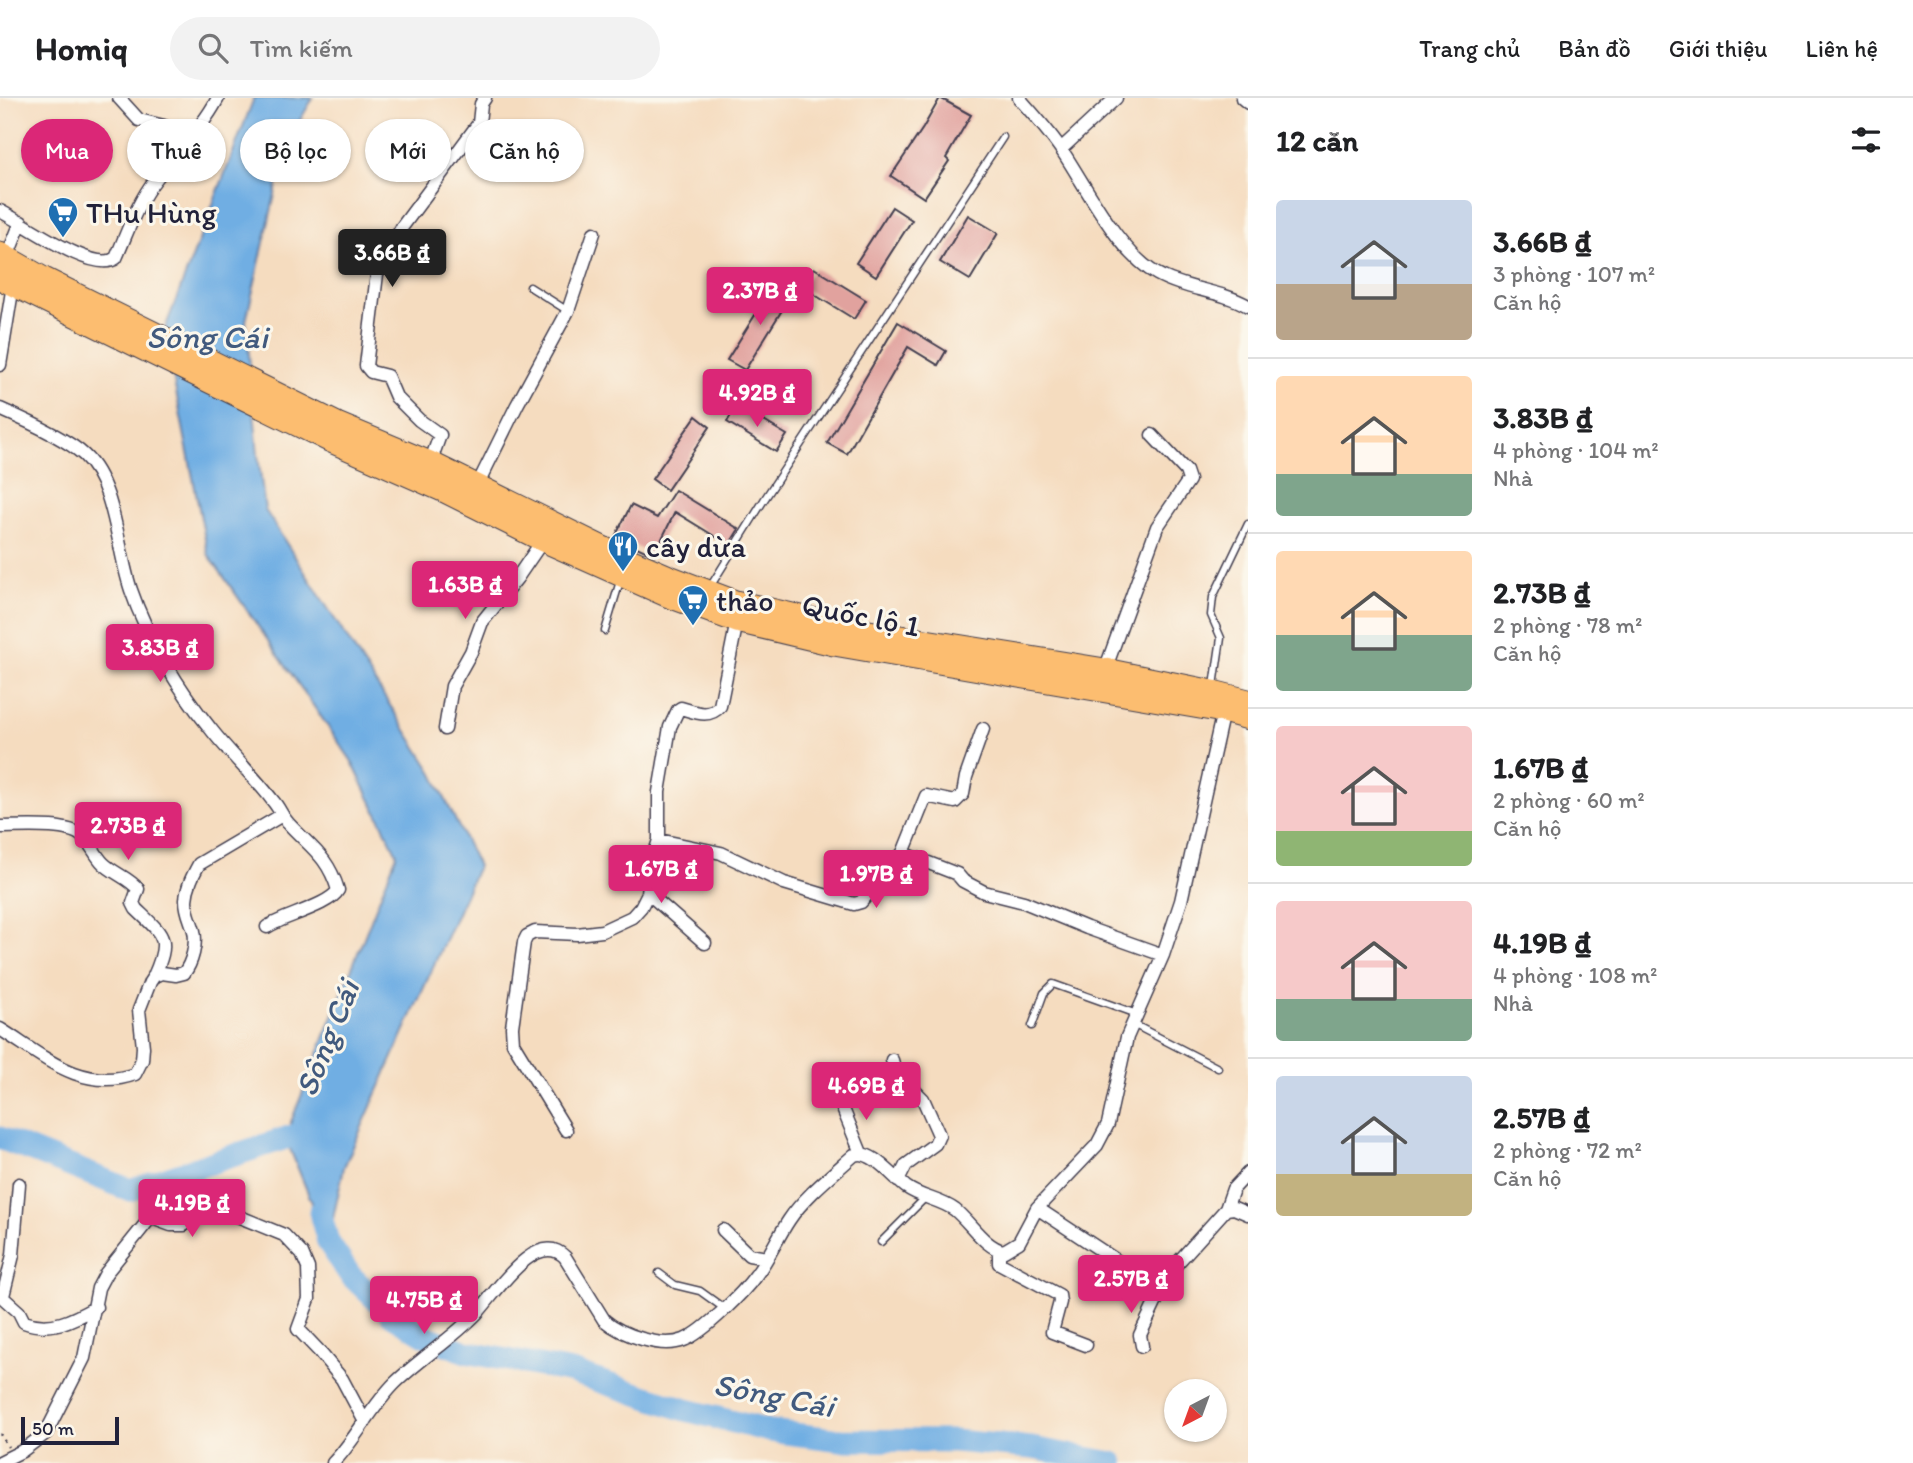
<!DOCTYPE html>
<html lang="vi">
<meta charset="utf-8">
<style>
:root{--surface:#fff;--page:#f2f2f2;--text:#202124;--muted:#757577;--line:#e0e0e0;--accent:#db2777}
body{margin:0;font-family:Itim,sans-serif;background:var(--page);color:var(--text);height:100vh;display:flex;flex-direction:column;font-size:26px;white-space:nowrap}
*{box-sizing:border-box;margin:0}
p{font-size:23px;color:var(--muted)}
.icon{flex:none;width:38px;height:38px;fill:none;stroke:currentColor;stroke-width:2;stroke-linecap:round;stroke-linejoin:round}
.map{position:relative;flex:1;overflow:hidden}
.panel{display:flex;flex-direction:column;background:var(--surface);width:665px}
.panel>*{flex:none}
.banner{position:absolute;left:21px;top:21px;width:665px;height:63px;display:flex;gap:14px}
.needle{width:46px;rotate:221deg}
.controls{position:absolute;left:1164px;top:1281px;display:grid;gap:14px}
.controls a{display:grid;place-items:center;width:63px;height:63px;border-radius:50%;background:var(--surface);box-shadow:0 2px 5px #0004;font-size:35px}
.scale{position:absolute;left:21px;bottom:18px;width:98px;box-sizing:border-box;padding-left:7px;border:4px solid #22223b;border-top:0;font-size:19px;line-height:24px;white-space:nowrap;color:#22223b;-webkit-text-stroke:5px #fbf7ec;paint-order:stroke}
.price{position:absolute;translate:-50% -60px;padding:0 16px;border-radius:7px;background:var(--accent);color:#fff;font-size:23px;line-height:46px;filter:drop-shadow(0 2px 4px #0008)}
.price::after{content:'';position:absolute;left:50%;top:42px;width:21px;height:16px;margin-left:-10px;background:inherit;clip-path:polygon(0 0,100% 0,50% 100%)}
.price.on{background:#222;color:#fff}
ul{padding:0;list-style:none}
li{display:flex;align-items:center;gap:21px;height:175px;padding:0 28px}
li+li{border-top:2px solid var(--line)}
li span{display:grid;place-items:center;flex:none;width:196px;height:140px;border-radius:7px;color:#555}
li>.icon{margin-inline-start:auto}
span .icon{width:84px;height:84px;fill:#fffc;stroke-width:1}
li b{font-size:30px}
h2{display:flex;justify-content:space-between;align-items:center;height:84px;padding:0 28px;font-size:30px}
.pill{padding:0 24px;border-radius:32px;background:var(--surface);box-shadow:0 2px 5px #0004;font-size:24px;line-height:63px}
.pill.on{background:var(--accent);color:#fff}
header{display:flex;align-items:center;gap:42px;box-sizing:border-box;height:98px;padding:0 35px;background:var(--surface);border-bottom:2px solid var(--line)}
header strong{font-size:33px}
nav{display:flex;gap:38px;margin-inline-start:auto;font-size:24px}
.search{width:490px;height:63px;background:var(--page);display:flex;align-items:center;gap:18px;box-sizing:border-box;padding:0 24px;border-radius:38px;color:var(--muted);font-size:26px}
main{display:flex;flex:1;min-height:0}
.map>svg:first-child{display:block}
.water{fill:#70aee3;stroke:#49688f;stroke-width:2}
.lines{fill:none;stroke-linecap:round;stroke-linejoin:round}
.river{stroke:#70aee3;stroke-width:23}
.building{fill:#e1a29e}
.lane-casing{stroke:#423e4f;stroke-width:9}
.street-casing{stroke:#423e4f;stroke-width:15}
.highway-casing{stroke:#423e4f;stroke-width:25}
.path{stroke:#423e4f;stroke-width:2.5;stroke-dasharray:2 5;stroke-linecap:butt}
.lane{stroke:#fff;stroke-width:6}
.street{stroke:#fff;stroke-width:12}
.highway{stroke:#fcbd6f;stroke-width:23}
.labels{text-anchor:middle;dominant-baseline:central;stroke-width:6;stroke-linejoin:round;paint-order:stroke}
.poi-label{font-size:30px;fill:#22223b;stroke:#fbf7ec;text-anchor:start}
.street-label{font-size:30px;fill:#22223b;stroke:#fbf7ec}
.water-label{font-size:32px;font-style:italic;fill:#415a7e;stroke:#fbf7ec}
</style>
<header>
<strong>Homiq</strong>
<div class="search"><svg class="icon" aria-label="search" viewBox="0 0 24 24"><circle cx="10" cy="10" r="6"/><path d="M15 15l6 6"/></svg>Tìm kiếm</div>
<nav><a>Trang chủ</a><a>Bản đồ</a><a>Giới thiệu</a><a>Liên hệ</a></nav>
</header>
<main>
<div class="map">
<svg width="1248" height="1365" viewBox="0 0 1248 1365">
<rect width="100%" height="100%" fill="#fbf7ec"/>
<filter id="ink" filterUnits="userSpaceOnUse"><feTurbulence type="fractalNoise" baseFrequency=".0143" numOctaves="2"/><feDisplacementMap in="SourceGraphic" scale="14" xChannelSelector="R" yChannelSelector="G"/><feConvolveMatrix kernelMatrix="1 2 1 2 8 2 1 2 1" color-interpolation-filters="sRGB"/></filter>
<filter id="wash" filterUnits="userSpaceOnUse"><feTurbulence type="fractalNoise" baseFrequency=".00686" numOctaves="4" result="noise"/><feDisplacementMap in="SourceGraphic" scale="28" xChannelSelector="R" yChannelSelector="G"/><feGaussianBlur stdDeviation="1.57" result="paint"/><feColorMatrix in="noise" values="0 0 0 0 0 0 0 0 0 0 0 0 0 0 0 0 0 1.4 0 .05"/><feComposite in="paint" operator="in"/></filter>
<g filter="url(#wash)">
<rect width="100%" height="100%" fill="#f5dcbf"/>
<!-- water -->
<path class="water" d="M 254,0 L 313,0 L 287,44 L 246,223 L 258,357 L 265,412 L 430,670 L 478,768 L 344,1069 L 328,1144 L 285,1039 L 397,756 L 351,662 L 208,456 L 164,233 Z"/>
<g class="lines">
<!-- river -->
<path class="river" d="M 0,1040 L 130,1092 L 313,1031
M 320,1114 L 328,1144 L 350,1177 L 393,1218 L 428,1239 L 466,1254 L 572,1274 L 686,1312 L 770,1333 L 841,1342 L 954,1343 L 1032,1350 L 1113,1365"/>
</g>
<g id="blocks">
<!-- building -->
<path class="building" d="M 940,0 L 971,17 L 946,60 L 949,63 L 924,100 L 891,78 L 923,30 Z
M 892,109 L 912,122 L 876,178 L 856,165 Z
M 968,117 L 998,135 L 970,182 L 940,164 Z
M 814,170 L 866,202 L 854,221 L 802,189 Z
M 775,185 L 792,196 L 745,272 L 727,262 Z
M 898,224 L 946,253 L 938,267 L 908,249 L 847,356 L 827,345 Z
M 737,307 L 787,337 L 776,354 L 727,324 Z
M 696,318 L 710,329 L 667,392 L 652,381 Z
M 675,392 L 739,431 L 729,447 L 675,414 L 654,457 L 615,439 L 631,407 L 657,420 Z"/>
</g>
</g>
<g filter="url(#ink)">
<use href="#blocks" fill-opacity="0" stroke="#423e4f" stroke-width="2"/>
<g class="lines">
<!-- lane casing -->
<g class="lane-casing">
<path id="lane" d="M 530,189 L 568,213
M 710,489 L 764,402 L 1003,39
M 605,533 L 620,483
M 1214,588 L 1221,540 L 1211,517 L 1213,499 L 1248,426
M 1133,926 L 1218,970
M 1032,928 L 1044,895 L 1053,886 L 1137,916
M 881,1144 L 926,1099
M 659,1175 L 675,1187 L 700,1193 L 725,1211"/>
</g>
<!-- street casing -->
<g class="street-casing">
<path id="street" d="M 119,0 L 139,22 L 164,28 L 191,40
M 1019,0 C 1034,17 1050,34 1063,54 C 1087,90 1119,155 1157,176 C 1186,192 1220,192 1248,208
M 1242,0 L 1248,5
M 1061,51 L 1116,0
M 0,113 C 23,124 94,177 116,160 C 128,133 137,105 155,82 C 176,54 202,31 218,0
M 7,159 L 21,124
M 0,267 L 13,187
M 0,311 C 23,321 67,341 84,357 C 116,387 117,452 131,492 C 147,539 179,592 210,630 C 230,656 254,678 273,703 C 279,710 282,718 288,725 C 310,749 328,758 338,792 C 330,807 284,818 267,829
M 430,365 L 440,337 L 419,322 L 396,299 L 387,278 L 371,274 L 366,268 L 377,176 L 402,129 L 479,25 L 481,6 L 485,0
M 477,388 L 517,307 L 568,213 L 594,135
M 1105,572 L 1157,429 L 1189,382 L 1186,373 L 1152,337
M 445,631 L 452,588 L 471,554 L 482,524 L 517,480 L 543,442
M 0,729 C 20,729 67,725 82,738 C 91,745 95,757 103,765 C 113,775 129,780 138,791 L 133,805 L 136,811 C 164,838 171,840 154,878
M 659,742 L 721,755 L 784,785 L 854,806 L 861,804 L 903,755 L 926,698 L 955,704 L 963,696 L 966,679 L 983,631
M 903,755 L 957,776 L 963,783 L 984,794 L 1024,804 L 1087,830 L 1163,857
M 648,795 L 705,845
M 0,931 C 42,957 82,995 135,976 L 142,962 L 143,949 L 139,912 L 150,884 L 154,878 L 162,875 L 176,877 L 184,875 C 192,865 197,846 194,833 C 191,822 186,814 186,802 C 187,788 193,777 199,766 L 282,717
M 892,962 L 895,973 L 923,1001 L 939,1037 L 935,1046 L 906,1067 L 898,1083
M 841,1006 L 861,1055
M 566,1032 L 513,945 L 512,929 L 524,844 L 527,838 L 535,834 L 577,836 L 602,833 L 632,819 L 641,809 L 648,795 L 651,767 L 659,742 L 659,694 L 670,629 L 678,612 L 681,610 C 695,614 709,621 720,608 L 737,523
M 1037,1110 L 1149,1184 L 1163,1181 L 1226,1111 L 1234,1110 L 1248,1116
M 1226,1111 L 1233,1091 L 1248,1075
M 723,1132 L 749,1157 L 767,1160
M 999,1153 L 999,1165 L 1059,1197 L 1060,1204 L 1052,1234 L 1086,1247
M 0,1197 L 19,1214 L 24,1224 C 51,1234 73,1222 96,1209
M 3,1198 L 13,1157 L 19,1086
M 1142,1248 L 1140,1237 L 1157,1201 L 1156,1184
M 0,1364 L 22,1353 L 46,1335 L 84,1260 L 98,1190 L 106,1175 L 147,1124 L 152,1120 L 171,1127 L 184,1127 L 200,1115 L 210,1111 L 230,1115 L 284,1137 L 302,1156 L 308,1170 L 309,1201 L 298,1231 L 318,1252 L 342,1281 L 365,1324
M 333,1365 C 357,1340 371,1309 395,1285 C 421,1260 452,1241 477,1215 C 495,1196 536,1130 565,1159 L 604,1222 C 622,1237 661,1251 684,1242 C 704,1234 743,1195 756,1177 C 769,1160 777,1140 789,1122 C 804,1099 833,1076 854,1057 C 871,1050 893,1079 906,1089 C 921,1100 940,1101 955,1112 C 970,1124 985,1150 1004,1153 L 1019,1144 L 1037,1110 L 1097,1047 L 1108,1026 L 1127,939 L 1163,857 L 1181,803 L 1223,613"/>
</g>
<!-- highway casing -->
<g class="highway-casing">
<path id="highway" d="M 0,156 L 44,181 L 337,326 L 430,365 L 609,453 L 669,479 L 735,504 L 863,533 L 1105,572 L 1213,594 L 1248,603
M 0,180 L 329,342 L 445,393 L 543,442 L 669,498 L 737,523 L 834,546 L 1223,613 L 1248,620"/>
</g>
<!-- path -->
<path class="path" d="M 0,1336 L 8,1349"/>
<!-- lane -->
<use href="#lane" class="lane"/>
<!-- street -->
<use href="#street" class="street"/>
<!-- highway -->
<use href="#highway" class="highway"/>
</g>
</g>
<!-- icons -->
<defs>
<g id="supermarket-pin" transform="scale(1.575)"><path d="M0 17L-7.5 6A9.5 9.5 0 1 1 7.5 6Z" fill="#1f6fb2" stroke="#fbf7ec"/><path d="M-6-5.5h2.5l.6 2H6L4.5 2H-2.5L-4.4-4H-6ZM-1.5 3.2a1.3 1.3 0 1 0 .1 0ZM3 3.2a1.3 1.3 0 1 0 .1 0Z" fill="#fff"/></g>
<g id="restaurant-pin" transform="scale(1.575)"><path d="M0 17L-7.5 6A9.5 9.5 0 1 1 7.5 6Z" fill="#1f6fb2" stroke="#fbf7ec"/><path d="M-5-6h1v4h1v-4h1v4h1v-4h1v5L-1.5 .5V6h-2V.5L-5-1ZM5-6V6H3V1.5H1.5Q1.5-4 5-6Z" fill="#fff"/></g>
</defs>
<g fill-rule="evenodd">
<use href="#supermarket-pin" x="63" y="114"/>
<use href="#restaurant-pin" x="623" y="448"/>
<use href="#supermarket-pin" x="693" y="502"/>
</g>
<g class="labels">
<!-- poi labels -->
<g class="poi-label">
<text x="86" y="114">THu Hùng</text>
<text x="646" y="448">cây dừa</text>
<text x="716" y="502">thảo</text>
</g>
<!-- street labels -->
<g class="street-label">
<text transform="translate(861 517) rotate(11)">Quốc lộ 1</text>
</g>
<!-- water labels -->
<g class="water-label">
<text x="207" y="239">Sông Cái</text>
<text transform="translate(327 940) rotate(-68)">Sông Cái</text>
<text transform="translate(774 1297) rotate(11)">Sông Cái</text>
</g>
</g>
</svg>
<div class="controls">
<a><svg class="needle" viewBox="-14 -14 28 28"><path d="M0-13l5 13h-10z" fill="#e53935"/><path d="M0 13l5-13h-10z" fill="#757577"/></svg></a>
</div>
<div class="scale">50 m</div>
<b class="price on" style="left:392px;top:191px">3.66B ₫</b>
<b class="price" style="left:760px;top:229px">2.37B ₫</b>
<b class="price" style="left:757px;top:331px">4.92B ₫</b>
<b class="price" style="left:465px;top:523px">1.63B ₫</b>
<b class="price" style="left:160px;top:586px">3.83B ₫</b>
<b class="price" style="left:128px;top:764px">2.73B ₫</b>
<b class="price" style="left:661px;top:807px">1.67B ₫</b>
<b class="price" style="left:876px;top:812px">1.97B ₫</b>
<b class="price" style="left:866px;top:1024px">4.69B ₫</b>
<b class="price" style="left:192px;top:1141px">4.19B ₫</b>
<b class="price" style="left:1131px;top:1217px">2.57B ₫</b>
<b class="price" style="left:424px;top:1238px">4.75B ₫</b>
<div class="banner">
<a class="pill on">Mua</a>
<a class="pill">Thuê</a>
<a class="pill">Bộ lọc</a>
<a class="pill">Mới</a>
<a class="pill">Căn hộ</a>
</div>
</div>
<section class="panel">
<h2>12 căn<svg class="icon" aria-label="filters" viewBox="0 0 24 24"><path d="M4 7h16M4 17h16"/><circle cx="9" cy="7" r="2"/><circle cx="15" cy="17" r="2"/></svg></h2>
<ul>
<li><span style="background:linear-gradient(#c9d6e8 60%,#b9a48a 0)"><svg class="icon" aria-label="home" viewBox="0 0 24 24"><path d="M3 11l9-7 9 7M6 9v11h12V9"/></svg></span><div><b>3.66B ₫</b><p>3 phòng · 107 m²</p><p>Căn hộ</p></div></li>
<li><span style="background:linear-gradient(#ffd9b3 70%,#7fa58c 0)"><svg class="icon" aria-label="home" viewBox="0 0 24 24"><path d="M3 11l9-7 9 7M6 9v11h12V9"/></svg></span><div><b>3.83B ₫</b><p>4 phòng · 104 m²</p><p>Nhà</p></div></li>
<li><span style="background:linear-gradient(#ffd9b3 60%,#7fa58c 0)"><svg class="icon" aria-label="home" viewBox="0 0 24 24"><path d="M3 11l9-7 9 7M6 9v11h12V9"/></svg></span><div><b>2.73B ₫</b><p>2 phòng · 78 m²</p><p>Căn hộ</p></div></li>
<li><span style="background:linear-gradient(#f6c9c9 75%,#8fb573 0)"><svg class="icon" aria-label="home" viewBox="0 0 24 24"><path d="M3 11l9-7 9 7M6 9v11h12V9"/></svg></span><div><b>1.67B ₫</b><p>2 phòng · 60 m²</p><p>Căn hộ</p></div></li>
<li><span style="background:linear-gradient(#f6c9c9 70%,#7fa58c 0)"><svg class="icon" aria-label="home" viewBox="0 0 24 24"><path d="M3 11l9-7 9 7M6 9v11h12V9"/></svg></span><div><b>4.19B ₫</b><p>4 phòng · 108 m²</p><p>Nhà</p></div></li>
<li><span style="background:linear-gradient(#c9d6e8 70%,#c2b280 0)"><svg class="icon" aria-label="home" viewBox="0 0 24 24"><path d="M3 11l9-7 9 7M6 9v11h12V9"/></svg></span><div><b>2.57B ₫</b><p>2 phòng · 72 m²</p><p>Căn hộ</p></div></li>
</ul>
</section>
</main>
